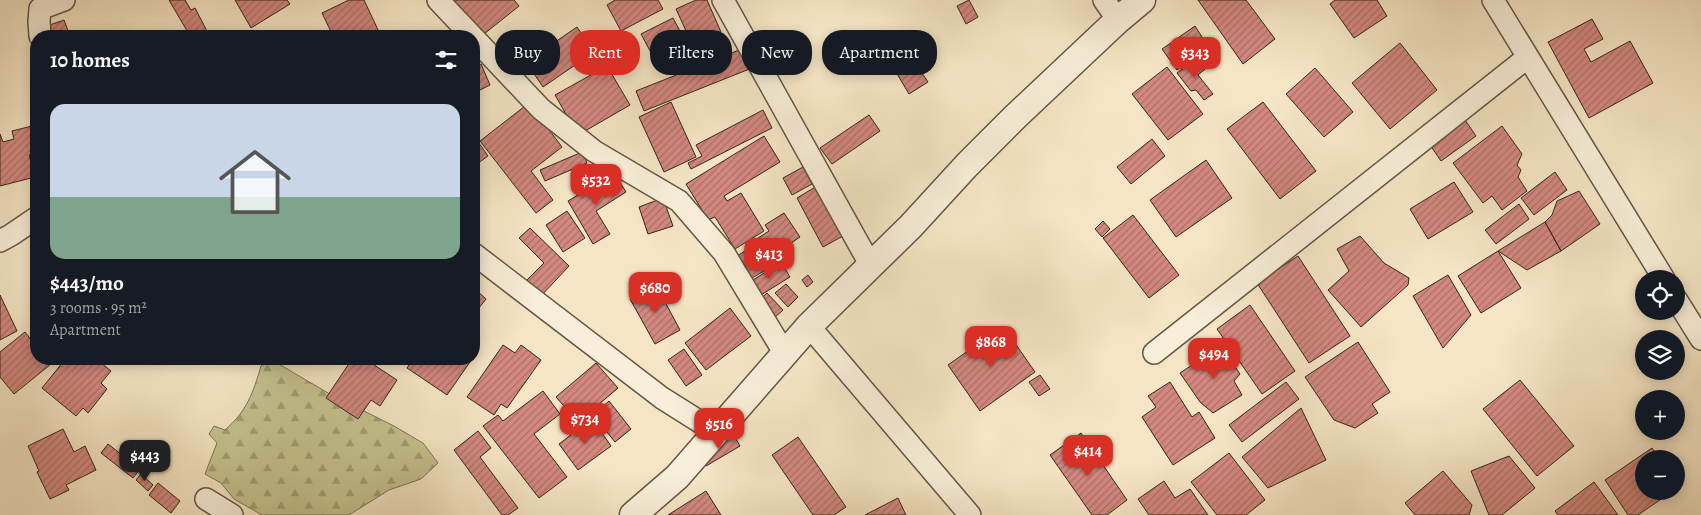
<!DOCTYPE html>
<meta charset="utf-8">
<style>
:root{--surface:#171b24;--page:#242831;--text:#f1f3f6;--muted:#9ea1a6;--accent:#d93025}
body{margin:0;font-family:Alegreya,serif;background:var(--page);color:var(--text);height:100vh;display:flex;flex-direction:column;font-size:19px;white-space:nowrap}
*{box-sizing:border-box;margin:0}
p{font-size:16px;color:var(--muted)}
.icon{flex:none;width:28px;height:28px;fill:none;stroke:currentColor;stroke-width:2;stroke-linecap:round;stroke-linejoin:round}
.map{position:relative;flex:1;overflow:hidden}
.details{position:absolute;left:30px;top:30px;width:450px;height:335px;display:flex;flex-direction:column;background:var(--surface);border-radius:20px;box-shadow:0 2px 12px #0003}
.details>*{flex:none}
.banner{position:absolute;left:495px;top:30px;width:475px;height:45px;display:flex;gap:10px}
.buttons{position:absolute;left:1635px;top:270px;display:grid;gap:10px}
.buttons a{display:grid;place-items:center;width:50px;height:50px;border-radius:50%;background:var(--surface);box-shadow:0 2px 12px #0003;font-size:25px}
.price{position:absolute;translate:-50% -42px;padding:0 11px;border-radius:10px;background:var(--accent);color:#fff;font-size:16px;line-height:32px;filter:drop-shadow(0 1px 2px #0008)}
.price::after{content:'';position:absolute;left:50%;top:30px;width:15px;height:11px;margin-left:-8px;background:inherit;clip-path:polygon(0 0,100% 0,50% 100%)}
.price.selected{background:#222;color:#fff}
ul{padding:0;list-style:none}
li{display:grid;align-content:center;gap:10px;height:265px;padding:0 20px}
li span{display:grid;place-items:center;height:155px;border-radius:15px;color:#555}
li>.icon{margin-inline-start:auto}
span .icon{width:90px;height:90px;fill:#fffc;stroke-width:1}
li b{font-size:21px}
h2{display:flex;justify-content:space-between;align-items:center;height:60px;padding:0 20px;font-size:21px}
.chip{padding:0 18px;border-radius:20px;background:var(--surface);box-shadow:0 2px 12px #0003;font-size:18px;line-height:45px}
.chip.selected{background:var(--accent);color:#fff}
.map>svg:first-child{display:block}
.forest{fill:url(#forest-firs);stroke:#7c7455}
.building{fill:url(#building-hatch);stroke:#33261b}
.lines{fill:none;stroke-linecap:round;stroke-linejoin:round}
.minor-casing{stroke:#645645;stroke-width:24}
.tertiary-casing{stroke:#645645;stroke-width:29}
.minor{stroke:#f8eed9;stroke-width:21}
.tertiary{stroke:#f8eed9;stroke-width:26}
</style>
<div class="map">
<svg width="1701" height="515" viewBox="0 0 1701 515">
<defs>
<pattern id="forest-firs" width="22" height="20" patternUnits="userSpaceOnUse" patternTransform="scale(1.25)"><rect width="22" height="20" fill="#c4c28f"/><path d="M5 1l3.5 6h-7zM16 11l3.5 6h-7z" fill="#a09d74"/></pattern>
<pattern id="building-hatch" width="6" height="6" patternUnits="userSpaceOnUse" patternTransform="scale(1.25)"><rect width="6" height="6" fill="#d38880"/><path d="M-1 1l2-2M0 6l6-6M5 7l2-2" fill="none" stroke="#ac6f68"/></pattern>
</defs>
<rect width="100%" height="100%" fill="#f5e5c4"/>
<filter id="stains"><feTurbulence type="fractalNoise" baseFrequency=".004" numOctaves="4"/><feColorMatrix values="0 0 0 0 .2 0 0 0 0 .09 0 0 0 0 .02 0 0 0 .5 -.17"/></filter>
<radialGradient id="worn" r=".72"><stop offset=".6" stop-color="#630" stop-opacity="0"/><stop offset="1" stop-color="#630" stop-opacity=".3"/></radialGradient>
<!-- forest -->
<path class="forest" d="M 272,360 L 328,393 L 394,426 L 423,443 L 438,463 L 421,479 L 389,490 L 349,515 L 262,515 L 234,499 L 221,483 L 205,474 L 217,443 L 209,434 L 214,426 L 225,430 C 247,411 253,393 261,366 Z"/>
<!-- building -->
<path class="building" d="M 169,0 L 185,0 L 191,10 L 195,8 L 207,31 L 198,36 L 190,36 Z
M 235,0 L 287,0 L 290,4 L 251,28 Z
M 349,0 L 364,0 L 379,32 L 369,36 L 333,36 L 322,13 Z
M 449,0 L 514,0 L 519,6 L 479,38 Z
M 615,0 L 658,0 L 663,9 L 621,31 L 607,5 Z
M 696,0 L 707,0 L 721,32 L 692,44 L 676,9 Z
M 969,0 L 978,17 L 966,24 L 957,6 Z
M 1198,0 L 1246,0 L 1275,39 L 1243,64 Z
M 1335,0 L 1377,0 L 1387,16 L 1354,38 L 1330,4 Z
M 673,18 L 688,46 L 656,62 L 641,34 Z
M 1592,19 L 1603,39 L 1584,49 L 1591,62 L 1630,41 L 1653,83 L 1589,118 L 1548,42 Z
M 64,20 L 70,36 L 47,36 L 44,27 Z
M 1195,26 L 1209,48 L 1177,70 L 1162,49 Z
M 577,27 L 594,52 L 543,87 L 526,62 Z
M 1400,43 L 1437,90 L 1390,129 L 1352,83 Z
M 744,48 L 752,68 L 644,111 L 636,91 Z
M 1196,58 L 1205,69 L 1198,75 L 1213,94 L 1204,100 L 1196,90 L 1191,91 L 1177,73 Z
M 914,61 L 928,82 L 909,94 L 896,72 Z
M 481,64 L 490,85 L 474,93 L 474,67 Z
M 607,66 L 630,105 L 578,135 L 555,95 Z
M 1167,67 L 1203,114 L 1168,140 L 1132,94 Z
M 1315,68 L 1353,112 L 1324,137 L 1286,94 Z
M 671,102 L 696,157 L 664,172 L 639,117 Z
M 1263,102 L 1316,171 L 1280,199 L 1227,129 Z
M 529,103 L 562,147 L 531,171 L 553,200 L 536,213 L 480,141 Z
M 763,110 L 772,128 L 691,169 L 688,163 L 702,156 L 696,145 Z
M 869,115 L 880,131 L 832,164 L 820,148 Z
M 1463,117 L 1476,136 L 1441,161 L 1428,142 Z
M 36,125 L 36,153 L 29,155 L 35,177 L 0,186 L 0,134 L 3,142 L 14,139 L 12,131 Z
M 1502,126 L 1522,154 L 1517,165 L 1521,170 L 1518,177 L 1527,191 L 1502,210 L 1492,196 L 1483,203 L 1453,163 Z
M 474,136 L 488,156 L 474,166 Z
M 764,136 L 780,162 L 724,196 L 727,201 L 741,193 L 764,231 L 735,249 L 715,217 L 708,220 L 686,184 Z
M 1152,139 L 1165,156 L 1131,184 L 1117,167 Z
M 582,152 L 587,163 L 545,181 L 540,170 Z
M 1206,160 L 1232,198 L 1176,237 L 1150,200 Z
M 803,167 L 812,184 L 792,195 L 783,178 Z
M 1555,172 L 1567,190 L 1534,215 L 1521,198 Z
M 614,173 L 626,192 L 596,211 L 610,234 L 593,244 L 568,201 Z
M 1454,182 L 1473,212 L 1428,239 L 1410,209 Z
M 817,186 L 843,236 L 823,247 L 797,198 Z
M 1579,191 L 1600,224 L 1561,251 L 1545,222 L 1552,215 L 1557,201 Z
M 663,198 L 673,226 L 648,234 L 639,207 Z
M 1519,204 L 1529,219 L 1496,244 L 1485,230 Z
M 567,211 L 585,238 L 563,252 L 546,225 Z
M 784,213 L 800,237 L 768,259 L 755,240 L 769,231 L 765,225 Z
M 1133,215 L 1179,275 L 1149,298 L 1103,238 Z
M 1103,221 L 1110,229 L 1102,237 L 1095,229 Z
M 1545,222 L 1561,251 L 1527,270 L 1498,251 Z
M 530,228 L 569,266 L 540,297 L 525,282 L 544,263 L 519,238 Z
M 1360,236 L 1384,263 L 1409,278 L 1408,285 L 1361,327 L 1328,290 L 1349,271 L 1337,249 Z
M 751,247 L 764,271 L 747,281 L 734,258 Z
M 1498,251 L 1521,288 L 1481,313 L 1458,276 Z
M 1298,256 L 1350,336 L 1309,363 L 1257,283 Z
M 781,262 L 790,277 L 756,298 L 747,284 Z
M 808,275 L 813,282 L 807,287 L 802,280 Z
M 1448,275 L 1471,315 L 1443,348 L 1413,296 Z
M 786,284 L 798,297 L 788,307 L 775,293 Z
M 656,285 L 680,330 L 655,344 L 630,299 Z
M 474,288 L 486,299 L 474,314 Z
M 767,293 L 783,310 L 774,318 L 758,301 Z
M 0,295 L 17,331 L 0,340 Z
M 1250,305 L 1295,371 L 1262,394 L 1217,329 Z
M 730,308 L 751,336 L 706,370 L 685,343 Z
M 1003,326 L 1035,372 L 980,411 L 948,365 Z
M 25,332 L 36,346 L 36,359 L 46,359 L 51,364 L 14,394 L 0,377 L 0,352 Z
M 1358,342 L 1390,392 L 1372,404 L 1378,413 L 1355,428 L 1334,420 L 1305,377 Z
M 503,345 L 515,353 L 521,345 L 541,360 L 507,408 L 501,404 L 494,415 L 467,397 Z
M 1221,346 L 1240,374 L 1234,381 L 1242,395 L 1213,413 L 1200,402 L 1180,373 Z
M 684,349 L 702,375 L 686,386 L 668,360 Z
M 59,359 L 96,359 L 111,371 L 101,383 L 107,389 L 88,413 L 83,408 L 76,416 L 42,388 L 63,362 Z
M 352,359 L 365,359 L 397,380 L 380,406 L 371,400 L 358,419 L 326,398 Z
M 413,359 L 472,359 L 447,395 L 407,368 Z
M 596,363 L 618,388 L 578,422 L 556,397 Z
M 1040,375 L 1050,389 L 1039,396 L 1029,382 Z
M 1520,380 L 1574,446 L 1537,476 L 1483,409 Z
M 1170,382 L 1192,417 L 1199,412 L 1215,438 L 1173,465 L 1142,417 L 1156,407 L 1148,396 Z
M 1286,382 L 1299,399 L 1242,442 L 1229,425 Z
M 543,391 L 560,414 L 534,434 L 567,477 L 539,498 L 483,426 L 498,415 L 503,421 Z
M 609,401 L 631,429 L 615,442 L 593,415 Z
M 1301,408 L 1326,460 L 1268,488 L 1242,457 Z
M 592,419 L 611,446 L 578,470 L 559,444 Z
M 63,429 L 74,452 L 85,446 L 96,470 L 66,485 L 69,490 L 50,499 L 37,472 L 39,471 L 28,446 Z
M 478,431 L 491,448 L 480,457 L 518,508 L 508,515 L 502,515 L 454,450 Z
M 1081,433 L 1127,500 L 1107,515 L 1092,515 L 1050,455 Z
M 733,434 L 740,446 L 706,466 L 699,453 Z
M 798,437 L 846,507 L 834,515 L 813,515 L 772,455 Z
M 108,444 L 140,469 L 133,478 L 101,453 Z
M 1652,448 L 1660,459 L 1644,459 L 1644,491 L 1673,491 L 1638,515 L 1628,515 L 1605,480 Z
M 1229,453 L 1265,500 L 1246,515 L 1217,515 L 1191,482 Z
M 1509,456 L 1535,488 L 1502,515 L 1489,515 L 1471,471 Z
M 1443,471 L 1472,505 L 1469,515 L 1415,515 L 1405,503 Z
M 141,474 L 153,485 L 148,491 L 136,480 Z
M 1164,481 L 1175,498 L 1190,489 L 1208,515 L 1149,515 L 1138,499 Z
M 1594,482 L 1618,515 L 1558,515 L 1555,511 Z
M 158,483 L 180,501 L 171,513 L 149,495 Z
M 706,491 L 721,515 L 668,515 Z
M 898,498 L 906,515 L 865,515 Z"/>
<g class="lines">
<!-- minor casing -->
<g class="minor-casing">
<path id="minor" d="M 438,0 L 472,36
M 723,0 L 871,266
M 1104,0 L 1118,20
M 1493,0 L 1664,279
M 40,36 L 39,21 L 40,9 L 64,0
M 474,38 L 541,109 L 594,151 L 679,201 L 724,253 L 785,354
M 0,241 L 11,235 L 36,218
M 474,254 L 662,398 L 716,432
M 1676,299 L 1701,339
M 809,326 L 970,515
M 1154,353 L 1528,57
M 206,499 L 232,515"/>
</g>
<!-- tertiary casing -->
<g class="tertiary-casing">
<path id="tertiary" d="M 633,515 L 677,477 L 809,326 L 911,226 L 967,165 L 1015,117 L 1118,20 L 1142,0"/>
</g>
<!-- minor -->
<use href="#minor" class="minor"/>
<!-- tertiary -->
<use href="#tertiary" class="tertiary"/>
</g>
<rect width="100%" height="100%" filter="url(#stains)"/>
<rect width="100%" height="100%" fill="url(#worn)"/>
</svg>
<div class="buttons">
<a><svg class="icon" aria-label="locate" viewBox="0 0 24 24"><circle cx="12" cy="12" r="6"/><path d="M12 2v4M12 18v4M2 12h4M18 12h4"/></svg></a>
<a><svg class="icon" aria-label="layers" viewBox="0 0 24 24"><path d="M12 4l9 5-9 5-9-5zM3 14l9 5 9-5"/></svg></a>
<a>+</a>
<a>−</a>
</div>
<b class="price" style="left:1195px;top:79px">$343</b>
<b class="price" style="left:596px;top:206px">$532</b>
<b class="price" style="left:769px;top:280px">$413</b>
<b class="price" style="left:655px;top:314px">$680</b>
<b class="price" style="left:991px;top:368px">$868</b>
<b class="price" style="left:1214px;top:380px">$494</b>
<b class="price" style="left:585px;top:445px">$734</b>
<b class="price" style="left:719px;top:450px">$516</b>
<b class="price" style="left:1088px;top:477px">$414</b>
<b class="price selected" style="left:145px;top:482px">$443</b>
<div class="banner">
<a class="chip">Buy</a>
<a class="chip selected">Rent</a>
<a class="chip">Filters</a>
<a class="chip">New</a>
<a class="chip">Apartment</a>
</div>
<section class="details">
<h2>10 homes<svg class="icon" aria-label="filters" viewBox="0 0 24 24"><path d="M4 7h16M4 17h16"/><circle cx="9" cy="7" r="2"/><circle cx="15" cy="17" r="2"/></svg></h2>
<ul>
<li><span style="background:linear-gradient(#c9d6e8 60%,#7fa58c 0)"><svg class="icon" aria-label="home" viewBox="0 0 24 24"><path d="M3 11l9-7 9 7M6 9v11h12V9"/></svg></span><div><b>$443/mo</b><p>3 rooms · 95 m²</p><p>Apartment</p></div></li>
</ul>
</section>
</div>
